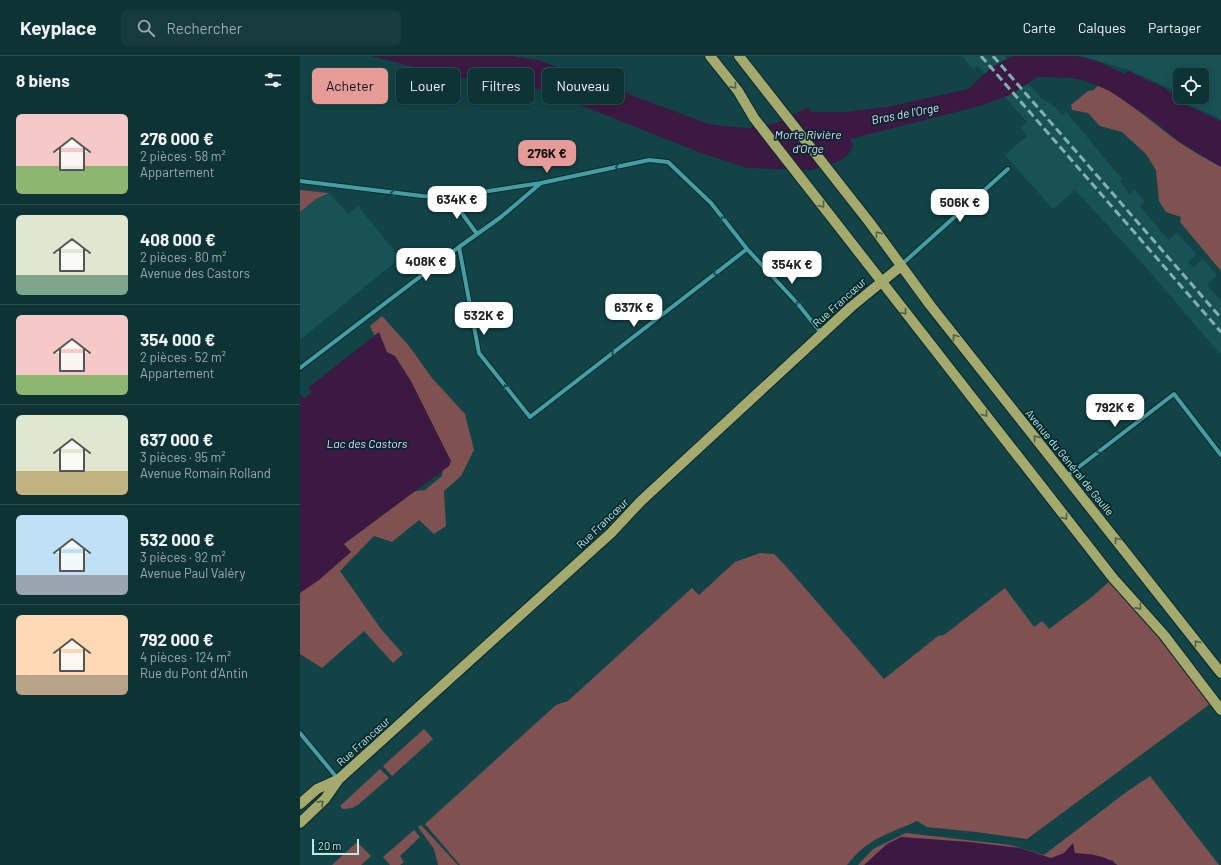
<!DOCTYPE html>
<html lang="fr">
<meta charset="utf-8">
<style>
:root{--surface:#0e3335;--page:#173b3d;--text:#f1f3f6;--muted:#9baaad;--line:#2e4e50;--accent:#e69b98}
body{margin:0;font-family:Barlow,sans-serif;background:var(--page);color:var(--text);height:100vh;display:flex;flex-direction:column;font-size:15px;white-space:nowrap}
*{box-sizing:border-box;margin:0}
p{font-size:13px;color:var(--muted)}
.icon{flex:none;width:22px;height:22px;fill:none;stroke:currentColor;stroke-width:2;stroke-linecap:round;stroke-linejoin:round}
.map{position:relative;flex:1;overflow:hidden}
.drawer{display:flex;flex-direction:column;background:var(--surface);width:300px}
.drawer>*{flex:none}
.guide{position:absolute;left:12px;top:12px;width:380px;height:36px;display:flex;gap:8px}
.controls{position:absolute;left:873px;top:12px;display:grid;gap:8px}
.controls a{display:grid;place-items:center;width:36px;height:36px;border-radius:6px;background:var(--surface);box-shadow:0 2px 10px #0003,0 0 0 1px var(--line);font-size:20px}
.scale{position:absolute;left:12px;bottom:10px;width:47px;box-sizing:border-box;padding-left:4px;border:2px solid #bfe8eb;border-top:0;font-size:11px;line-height:14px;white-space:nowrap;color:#bfe8eb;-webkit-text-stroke:3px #00292c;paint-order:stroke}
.price{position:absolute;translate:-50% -34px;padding:0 9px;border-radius:8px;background:#fff;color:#222;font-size:13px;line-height:26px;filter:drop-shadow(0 1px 2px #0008)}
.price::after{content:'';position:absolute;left:50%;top:24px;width:12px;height:9px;margin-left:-6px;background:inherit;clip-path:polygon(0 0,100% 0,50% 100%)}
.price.active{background:var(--accent);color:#111}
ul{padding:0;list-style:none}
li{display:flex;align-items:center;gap:12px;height:100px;padding:0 16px}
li+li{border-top:1px solid var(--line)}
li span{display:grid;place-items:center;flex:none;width:112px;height:80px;border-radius:6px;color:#555}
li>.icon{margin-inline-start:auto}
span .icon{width:48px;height:48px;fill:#fffc;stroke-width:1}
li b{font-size:17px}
h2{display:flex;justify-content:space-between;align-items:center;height:48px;padding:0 16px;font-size:17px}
.pill{padding:0 14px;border-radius:6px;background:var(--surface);box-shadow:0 2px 10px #0003,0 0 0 1px var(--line);font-size:14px;line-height:36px}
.pill.active{background:var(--accent);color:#111}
header{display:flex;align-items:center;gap:24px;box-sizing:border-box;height:56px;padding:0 20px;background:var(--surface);border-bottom:1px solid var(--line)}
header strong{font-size:19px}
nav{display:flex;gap:22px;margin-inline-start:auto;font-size:14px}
.search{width:280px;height:36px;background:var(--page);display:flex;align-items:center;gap:10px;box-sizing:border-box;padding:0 14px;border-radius:6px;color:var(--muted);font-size:15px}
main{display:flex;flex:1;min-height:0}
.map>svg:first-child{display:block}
.built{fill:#185255}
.green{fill:#7f5251}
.water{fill:#3c1942}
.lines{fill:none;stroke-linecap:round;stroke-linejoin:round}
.minor-casing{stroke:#0b282a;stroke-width:6}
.primary-casing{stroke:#0b282a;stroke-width:12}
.minor{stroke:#439ea5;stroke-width:4}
.primary{stroke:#a4a96e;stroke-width:10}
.rail{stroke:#82afb2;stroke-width:3;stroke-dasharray:8 4;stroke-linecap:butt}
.oneway{stroke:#4a634a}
.oneway2{stroke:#175256}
.labels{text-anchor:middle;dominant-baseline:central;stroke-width:3.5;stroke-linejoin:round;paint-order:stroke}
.street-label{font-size:11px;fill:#bfe8eb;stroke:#00292c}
.water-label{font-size:12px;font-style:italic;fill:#f4d0fa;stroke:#00292c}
</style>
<header>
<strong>Keyplace</strong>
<div class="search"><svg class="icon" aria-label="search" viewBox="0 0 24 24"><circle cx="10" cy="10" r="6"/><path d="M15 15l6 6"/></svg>Rechercher</div>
<nav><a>Carte</a><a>Calques</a><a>Partager</a></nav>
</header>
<main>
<section class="drawer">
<h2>8 biens<svg class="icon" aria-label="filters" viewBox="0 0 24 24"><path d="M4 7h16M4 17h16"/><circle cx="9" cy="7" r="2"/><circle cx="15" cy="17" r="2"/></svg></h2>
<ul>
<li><span style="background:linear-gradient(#f6c9c9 65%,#8fb573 0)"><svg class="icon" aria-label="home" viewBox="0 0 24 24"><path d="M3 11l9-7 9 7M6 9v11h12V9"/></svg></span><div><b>276 000 €</b><p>2 pièces · 58 m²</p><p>Appartement</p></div></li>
<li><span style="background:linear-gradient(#dfe7d0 75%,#7fa58c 0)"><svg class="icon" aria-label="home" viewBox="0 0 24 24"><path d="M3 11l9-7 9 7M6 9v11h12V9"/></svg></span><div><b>408 000 €</b><p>2 pièces · 80 m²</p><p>Avenue des Castors</p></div></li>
<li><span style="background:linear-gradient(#f6c9c9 75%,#8fb573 0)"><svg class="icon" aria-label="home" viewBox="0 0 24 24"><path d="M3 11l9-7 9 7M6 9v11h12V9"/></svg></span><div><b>354 000 €</b><p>2 pièces · 52 m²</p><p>Appartement</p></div></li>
<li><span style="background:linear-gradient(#dfe7d0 70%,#c2b280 0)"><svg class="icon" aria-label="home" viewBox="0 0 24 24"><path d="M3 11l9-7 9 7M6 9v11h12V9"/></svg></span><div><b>637 000 €</b><p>3 pièces · 95 m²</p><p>Avenue Romain Rolland</p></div></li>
<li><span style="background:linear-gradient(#bfe0f5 75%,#9aa5b1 0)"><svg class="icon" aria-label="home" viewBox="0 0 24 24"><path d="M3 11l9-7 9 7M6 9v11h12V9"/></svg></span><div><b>532 000 €</b><p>3 pièces · 92 m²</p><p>Avenue Paul Valéry</p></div></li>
<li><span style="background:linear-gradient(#ffd9b3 75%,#b9a48a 0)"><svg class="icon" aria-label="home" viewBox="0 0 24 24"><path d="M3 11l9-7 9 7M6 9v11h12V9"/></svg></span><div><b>792 000 €</b><p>4 pièces · 124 m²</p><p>Rue du Pont d'Antin</p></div></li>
</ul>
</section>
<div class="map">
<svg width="921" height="809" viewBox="0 0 921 809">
<rect width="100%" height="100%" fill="#124447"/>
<!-- built -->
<path class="built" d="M 662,0 L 705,0 L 741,42 L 753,49 L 762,59 L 766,56 L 822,123 L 820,125 L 830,138 L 835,134 L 845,145 L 840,150 L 868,184 L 877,177 L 896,198 L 888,206 L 893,211 L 903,203 L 917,219 L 907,229 L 921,245 L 921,298 L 920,298 L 843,208 L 775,134 L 753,153 L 706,100 L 705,99 L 727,80 L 721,72 L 727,66 L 677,9 L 673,13 Z
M 781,0 L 921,0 L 921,64 L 913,59 L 883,47 L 885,41 L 902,41 L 902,19 L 880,19 L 880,37 L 829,14 Z
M 29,137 L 48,158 L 58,150 L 100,202 L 0,284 L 0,156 L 16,143 Z"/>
<!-- green -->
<path class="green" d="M 798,29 C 827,43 850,65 876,84 C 890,94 906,103 921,111 L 921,215 L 880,166 L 881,161 L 866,156 L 859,145 L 856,114 L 846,98 L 822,76 L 800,70 L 788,57 L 772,54 L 771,49 L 788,35 L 794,34 Z
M 0,134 L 29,137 L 16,143 L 0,156 Z
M 82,260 L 109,290 L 132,322 L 165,358 L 174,394 L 161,420 L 144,435 L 146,470 L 134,478 L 119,464 L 92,486 L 74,480 L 40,515 L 81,573 L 103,598 L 93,607 L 64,575 L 22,612 L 0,598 L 0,524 L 31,494 L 108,436 L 125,434 L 142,420 L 145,398 L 84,300 L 70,270 Z
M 460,497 L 474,498 L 484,508 L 584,623 L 638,580 L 644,579 L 705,532 L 734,571 L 742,565 L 749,573 L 792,541 L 813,522 L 914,645 L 727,783 L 676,776 L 627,771 L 617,765 C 587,779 569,781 547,809 L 160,809 L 125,768 L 256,649 L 268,645 L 392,532 L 399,539 L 435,506 Z
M 124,673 L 133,683 L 92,720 L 83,710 Z
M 80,713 L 89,722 L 59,748 L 52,752 L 43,753 L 40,750 Z
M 850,720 L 919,809 L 817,809 L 812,804 L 558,809 L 573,793 L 606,777 L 710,789 L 744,799 L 825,737 Z
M 121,769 L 158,809 L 138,809 L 134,793 L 118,771 Z
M 114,774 L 120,781 L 100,800 L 104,806 L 100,809 L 90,809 L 83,801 Z
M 56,787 L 58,787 L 71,800 L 61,809 L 32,809 Z"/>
<!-- water -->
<path class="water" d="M 71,0 L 213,0 L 238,4 L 406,67 L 421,70 L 448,72 L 477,67 L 508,51 L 512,56 L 547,56 L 592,50 L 668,33 L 691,12 L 708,2 L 714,0 L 777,0 L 797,5 L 825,18 L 828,15 L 865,32 L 886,49 L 921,65 L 921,111 L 878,85 L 855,66 L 810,35 L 783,24 L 769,22 L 738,21 L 710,39 L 680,50 L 550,83 L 553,90 L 547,100 L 535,107 L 511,114 L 447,112 L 401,97 L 240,33 L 149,20 Z
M 79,276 L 87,296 L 95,300 L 111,325 L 151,405 L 149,410 L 44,488 L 51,496 L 19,524 L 0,537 L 0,338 L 4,342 L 12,336 L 8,332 Z
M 601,781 L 670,786 L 720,792 L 751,802 L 764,797 L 773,787 L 775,797 C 790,798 805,799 817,809 L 564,809 L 587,788 Z"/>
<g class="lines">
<!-- minor casing -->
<g class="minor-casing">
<path id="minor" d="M 0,125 L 122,140 L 150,141 L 241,127 L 349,104 L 368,106 L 411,147 L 447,193 L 498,248 L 522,278
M 150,141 L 177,178
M 159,191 L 179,297 L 230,361 L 447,193
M 601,209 L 708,113
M 0,312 L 159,191 L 201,161 L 241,127
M 767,420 L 874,338 L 921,399
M 0,677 L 38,723"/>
</g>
<!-- primary casing -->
<g class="primary-casing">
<path id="primary" d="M 410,0 L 438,35 L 454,62 L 813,522 L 864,579 L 921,654
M 439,0 L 570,167 L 630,249 L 921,617
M 0,748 L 17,733 L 39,723
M 0,767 L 25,743 L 39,723 L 311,477 L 341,445 L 551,251 L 601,210"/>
</g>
<!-- minor -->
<use href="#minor" class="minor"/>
<!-- primary -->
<use href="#primary" class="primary"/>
<!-- rail -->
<path class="rail" d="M 681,0 L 921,276
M 693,0 L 921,262"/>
</g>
<!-- one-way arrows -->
<defs><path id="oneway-chevron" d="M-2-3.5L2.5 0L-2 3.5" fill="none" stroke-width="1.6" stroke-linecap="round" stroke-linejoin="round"/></defs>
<g class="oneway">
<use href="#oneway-chevron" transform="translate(434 30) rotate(51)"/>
<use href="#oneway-chevron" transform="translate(522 149) rotate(52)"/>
<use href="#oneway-chevron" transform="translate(578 178) rotate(-126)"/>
<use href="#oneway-chevron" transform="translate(604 256) rotate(52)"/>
<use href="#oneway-chevron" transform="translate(655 281) rotate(-128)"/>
<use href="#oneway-chevron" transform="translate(685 358) rotate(52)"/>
<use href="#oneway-chevron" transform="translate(736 382) rotate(-129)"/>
<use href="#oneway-chevron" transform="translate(765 461) rotate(52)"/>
<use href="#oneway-chevron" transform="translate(817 484) rotate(-128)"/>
<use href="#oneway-chevron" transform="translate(839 551) rotate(48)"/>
<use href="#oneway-chevron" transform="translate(897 587) rotate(-128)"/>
<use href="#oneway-chevron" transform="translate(21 747) rotate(-45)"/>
</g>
<g class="oneway2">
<use href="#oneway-chevron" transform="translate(318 111) rotate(168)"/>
<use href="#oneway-chevron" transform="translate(93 137) rotate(-173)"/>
<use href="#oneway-chevron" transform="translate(423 163) rotate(-128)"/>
<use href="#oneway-chevron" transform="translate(416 217) rotate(142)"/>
<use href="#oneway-chevron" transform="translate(498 248) rotate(-131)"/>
<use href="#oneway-chevron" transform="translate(314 297) rotate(142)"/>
<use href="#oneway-chevron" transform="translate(206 331) rotate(-128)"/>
<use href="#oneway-chevron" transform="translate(799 395) rotate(143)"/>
</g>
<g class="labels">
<!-- street labels -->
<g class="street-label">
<text transform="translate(539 246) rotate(-42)">Rue Francœur</text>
<text transform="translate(770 406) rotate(51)">Avenue du Général de Gaulle</text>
<text transform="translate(302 467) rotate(-44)">Rue Francœur</text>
<text transform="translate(63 685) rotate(-42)">Rue Francœur</text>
</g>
<!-- water labels -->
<g class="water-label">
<text transform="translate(605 57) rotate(-11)">Bras de l'Orge</text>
<text x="508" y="78">Morte Rivière<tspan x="508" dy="14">d'Orge</tspan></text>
<text x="67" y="387">Lac des Castors</text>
</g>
</g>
</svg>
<div class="controls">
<a><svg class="icon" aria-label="locate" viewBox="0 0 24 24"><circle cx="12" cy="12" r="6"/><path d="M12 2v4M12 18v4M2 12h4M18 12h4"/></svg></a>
</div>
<div class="scale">20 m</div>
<b class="price active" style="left:247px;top:118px">276K €</b>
<b class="price" style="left:157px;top:164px">634K €</b>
<b class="price" style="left:660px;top:167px">506K €</b>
<b class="price" style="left:126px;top:226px">408K €</b>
<b class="price" style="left:492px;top:229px">354K €</b>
<b class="price" style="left:334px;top:272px">637K €</b>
<b class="price" style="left:184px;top:280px">532K €</b>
<b class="price" style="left:815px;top:372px">792K €</b>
<div class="guide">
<a class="pill active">Acheter</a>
<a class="pill">Louer</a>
<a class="pill">Filtres</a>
<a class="pill">Nouveau</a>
</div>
</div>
</main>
